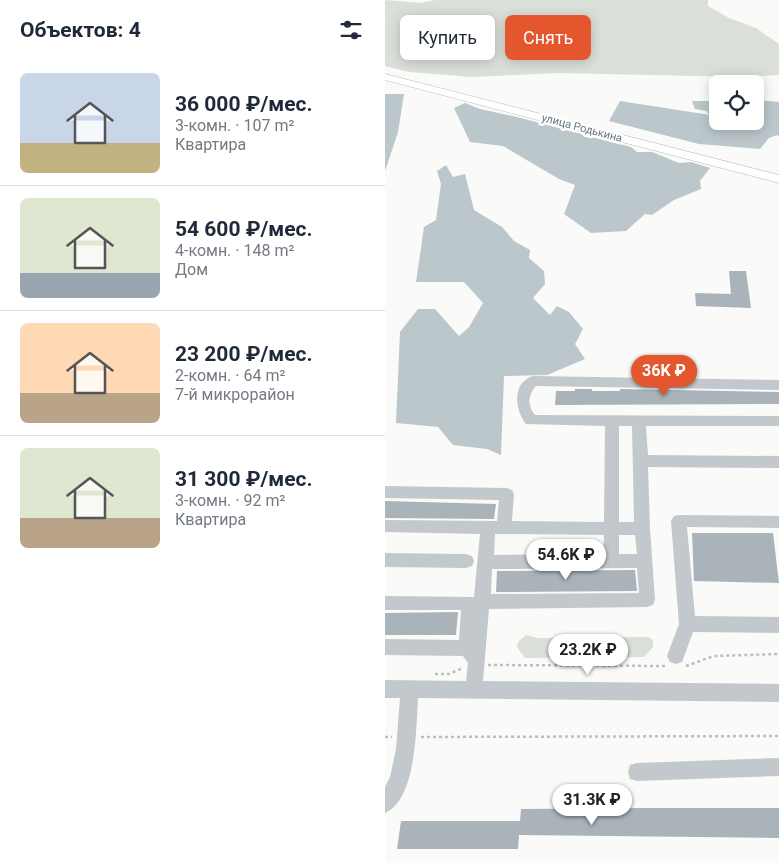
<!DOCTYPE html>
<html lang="ru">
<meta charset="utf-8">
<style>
:root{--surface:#fff;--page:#f2f2f3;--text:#1f2937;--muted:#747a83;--line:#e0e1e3;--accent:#e4572e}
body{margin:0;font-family:Roboto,sans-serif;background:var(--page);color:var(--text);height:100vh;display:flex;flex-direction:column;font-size:19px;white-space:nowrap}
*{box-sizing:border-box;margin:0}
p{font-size:16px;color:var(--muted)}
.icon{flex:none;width:28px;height:28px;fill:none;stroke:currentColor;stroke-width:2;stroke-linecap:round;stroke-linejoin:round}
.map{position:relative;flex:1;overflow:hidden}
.side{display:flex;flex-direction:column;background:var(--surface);width:385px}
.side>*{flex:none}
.hud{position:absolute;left:15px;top:15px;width:304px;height:45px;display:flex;gap:10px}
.buttons{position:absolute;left:324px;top:75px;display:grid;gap:10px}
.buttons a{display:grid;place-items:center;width:55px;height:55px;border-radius:8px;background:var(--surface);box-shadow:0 2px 12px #0003;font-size:25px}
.price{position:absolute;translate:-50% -42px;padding:0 11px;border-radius:18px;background:#fff;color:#222;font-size:16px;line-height:32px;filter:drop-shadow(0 1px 2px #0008)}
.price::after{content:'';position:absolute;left:50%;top:30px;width:15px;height:11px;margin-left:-8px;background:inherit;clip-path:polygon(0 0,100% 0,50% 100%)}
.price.selected{background:var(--accent);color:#fff}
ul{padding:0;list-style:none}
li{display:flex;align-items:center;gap:15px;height:125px;padding:0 20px}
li+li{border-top:1px solid var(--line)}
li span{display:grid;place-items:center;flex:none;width:140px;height:100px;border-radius:8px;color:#555}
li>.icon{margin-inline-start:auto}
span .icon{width:60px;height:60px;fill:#fffc;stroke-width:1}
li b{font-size:21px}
h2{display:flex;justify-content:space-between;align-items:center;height:60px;padding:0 20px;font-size:21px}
.tag{padding:0 18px;border-radius:8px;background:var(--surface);box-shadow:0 2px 12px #0003;font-size:18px;line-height:45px}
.tag.selected{background:var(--accent);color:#fff}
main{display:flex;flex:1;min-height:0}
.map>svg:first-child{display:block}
.green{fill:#dadfd7}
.water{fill:#bbc7cb}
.building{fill:#aab3b9}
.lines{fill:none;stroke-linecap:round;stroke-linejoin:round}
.major-casing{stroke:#b5babe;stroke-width:1}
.path{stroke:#bbbfc2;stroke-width:2.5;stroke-dasharray:3 3;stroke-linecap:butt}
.minor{fill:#c3c8cc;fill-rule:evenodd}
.major{fill:#fff;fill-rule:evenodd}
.labels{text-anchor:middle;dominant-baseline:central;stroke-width:5;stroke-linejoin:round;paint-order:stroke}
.far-street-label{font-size:11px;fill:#657683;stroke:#fff}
</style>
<main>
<section class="side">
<h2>Объектов: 4<svg class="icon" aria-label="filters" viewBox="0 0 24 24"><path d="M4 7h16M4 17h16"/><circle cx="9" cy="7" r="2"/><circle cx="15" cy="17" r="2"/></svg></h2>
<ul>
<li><span style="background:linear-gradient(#c9d6e8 70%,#c2b280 0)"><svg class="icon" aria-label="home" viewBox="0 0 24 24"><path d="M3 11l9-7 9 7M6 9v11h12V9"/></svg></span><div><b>36 000 ₽/мес.</b><p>3-комн. · 107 m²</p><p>Квартира</p></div></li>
<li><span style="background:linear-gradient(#dfe7d0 75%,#9aa5b1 0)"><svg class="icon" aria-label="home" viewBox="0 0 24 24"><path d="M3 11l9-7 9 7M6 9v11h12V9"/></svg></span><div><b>54 600 ₽/мес.</b><p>4-комн. · 148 m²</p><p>Дом</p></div></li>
<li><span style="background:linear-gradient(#ffd9b3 70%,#b9a48a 0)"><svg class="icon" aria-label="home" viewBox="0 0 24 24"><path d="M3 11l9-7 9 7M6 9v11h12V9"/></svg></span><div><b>23 200 ₽/мес.</b><p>2-комн. · 64 m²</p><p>7-й микрорайон</p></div></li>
<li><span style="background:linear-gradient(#dfe7d0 70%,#b9a48a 0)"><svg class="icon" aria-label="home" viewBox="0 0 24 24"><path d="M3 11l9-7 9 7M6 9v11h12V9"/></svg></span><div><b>31 300 ₽/мес.</b><p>3-комн. · 92 m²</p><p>Квартира</p></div></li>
</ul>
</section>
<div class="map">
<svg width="394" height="863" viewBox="0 0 394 863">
<rect width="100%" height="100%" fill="#fafaf8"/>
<!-- green -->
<path class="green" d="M 0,0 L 36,3 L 50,0 L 323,0 L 323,6 L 344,18 L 371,28 L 394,44 L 394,75 L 362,77 L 173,73 L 87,77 L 24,72 L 0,66 Z
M 141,635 L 153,638 L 263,637 L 268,640 L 268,647 L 259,657 L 140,658 L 132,647 L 133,642 Z"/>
<!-- water -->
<path class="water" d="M 0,94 L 19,94 L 13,132 L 0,171 Z
M 370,100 L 394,102 L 394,137 L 392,135 L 384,138 L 375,149 L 314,144 L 224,121 L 235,101 L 325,115 L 321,111 L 310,109 L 307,101 L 332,101 L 332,121 L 370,121 Z
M 80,103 L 95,109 L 132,117 L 246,147 L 252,152 L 267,152 L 294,163 L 306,162 L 325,168 L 315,181 L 316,189 L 289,200 L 267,215 L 260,214 L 241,231 L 206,233 L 179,214 L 190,185 L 174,179 L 118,146 L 85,142 L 69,108 Z
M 61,165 L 68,177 L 80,174 L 89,210 L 117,227 L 129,241 L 145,250 L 144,258 L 159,271 L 160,284 L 148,298 L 165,315 L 172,306 L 184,312 L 198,329 L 190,344 L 200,359 L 162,375 L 119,376 L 116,455 L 102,449 L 68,445 L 53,427 L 11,423 L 15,332 L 33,309 L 50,309 L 74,336 L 84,327 L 98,303 L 79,282 L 31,282 L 39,227 L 51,220 L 56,184 L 52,171 Z"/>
<!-- building -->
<path class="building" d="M 344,271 L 361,271 L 366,308 L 311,306 L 310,293 L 346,294 Z
M 190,389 L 207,389 L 207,391 L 235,391 L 235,389 L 394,392 L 394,404 L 170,405 L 171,391 L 190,391 Z
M 0,501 L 111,504 L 109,519 L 0,518 Z
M 307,533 L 388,533 L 394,583 L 309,581 Z
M 250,570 L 252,591 L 111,592 L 112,571 Z
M 73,612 L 71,635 L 0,635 L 0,613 Z
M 263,808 L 394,808 L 394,838 L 134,835 L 133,849 L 12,849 L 16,821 L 135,821 L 136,809 Z"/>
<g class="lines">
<!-- major casing -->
<g class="major-casing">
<path id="major" d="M 0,74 L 394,175 L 394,183 L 0,80 Z"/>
</g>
<!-- path -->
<path class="path" d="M 103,665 L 281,666
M 301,666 L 329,656 L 394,654
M 50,674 L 64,674 L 78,668
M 0,737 L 7,737
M 36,737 L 394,736"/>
<!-- minor -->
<path class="minor" d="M 148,376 L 394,380 L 394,390 L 151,386 C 143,394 142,406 150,415 L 394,416 L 394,426 L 261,426 L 263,455 L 394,456 L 394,468 L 263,467 L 265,529 L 270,600 L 268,605 L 262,607 L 104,609 L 98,681 L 394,684 L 394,702 L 33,698 C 31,727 32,799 0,813 L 0,787 L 5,777 L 11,749 L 15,698 L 0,698 L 0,680 L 81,681 L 83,663 L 78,656 L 0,655 L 0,639 L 74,640 L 76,610 L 0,610 L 0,596 L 89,597 L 95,534 L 0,532 L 0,520 L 112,521 L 114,500 L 0,498 L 0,486 L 122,488 L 127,490 L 129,494 L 127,521 L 219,522 L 220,426 L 141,424 C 130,410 126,383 148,376 ZM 234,426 L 247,426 L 249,522 L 234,522 ZM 110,534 L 219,535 L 218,554 L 109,555 ZM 234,535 L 250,535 L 252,554 L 234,554 ZM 252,568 L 254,593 L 106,594 L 107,569 Z
M 294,515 L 394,516 L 394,528 L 302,527 L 310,616 L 394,617 L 394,633 L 308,632 L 297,662 L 291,664 L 285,662 L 282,656 L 294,624 L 286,521 L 289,516 Z
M 0,553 L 81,554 L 87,556 L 89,561 L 87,566 L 81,568 L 0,567 Z
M 394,758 L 394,776 L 252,781 L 245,779 L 243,772 L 245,765 L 252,763 Z"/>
<!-- major -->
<use href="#major" class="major"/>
</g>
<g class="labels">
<!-- far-street labels -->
<g class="far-street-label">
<text transform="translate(197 128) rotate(15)">улица Родькина</text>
</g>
</g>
</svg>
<div class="buttons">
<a><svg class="icon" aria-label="locate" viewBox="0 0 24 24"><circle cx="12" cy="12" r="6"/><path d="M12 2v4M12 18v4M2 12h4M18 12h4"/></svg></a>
</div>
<b class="price selected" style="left:279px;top:397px">36K ₽</b>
<b class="price" style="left:181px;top:581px">54.6K ₽</b>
<b class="price" style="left:203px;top:676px">23.2K ₽</b>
<b class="price" style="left:207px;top:826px">31.3K ₽</b>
<div class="hud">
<a class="tag">Купить</a>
<a class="tag selected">Снять</a>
</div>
</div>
</main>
